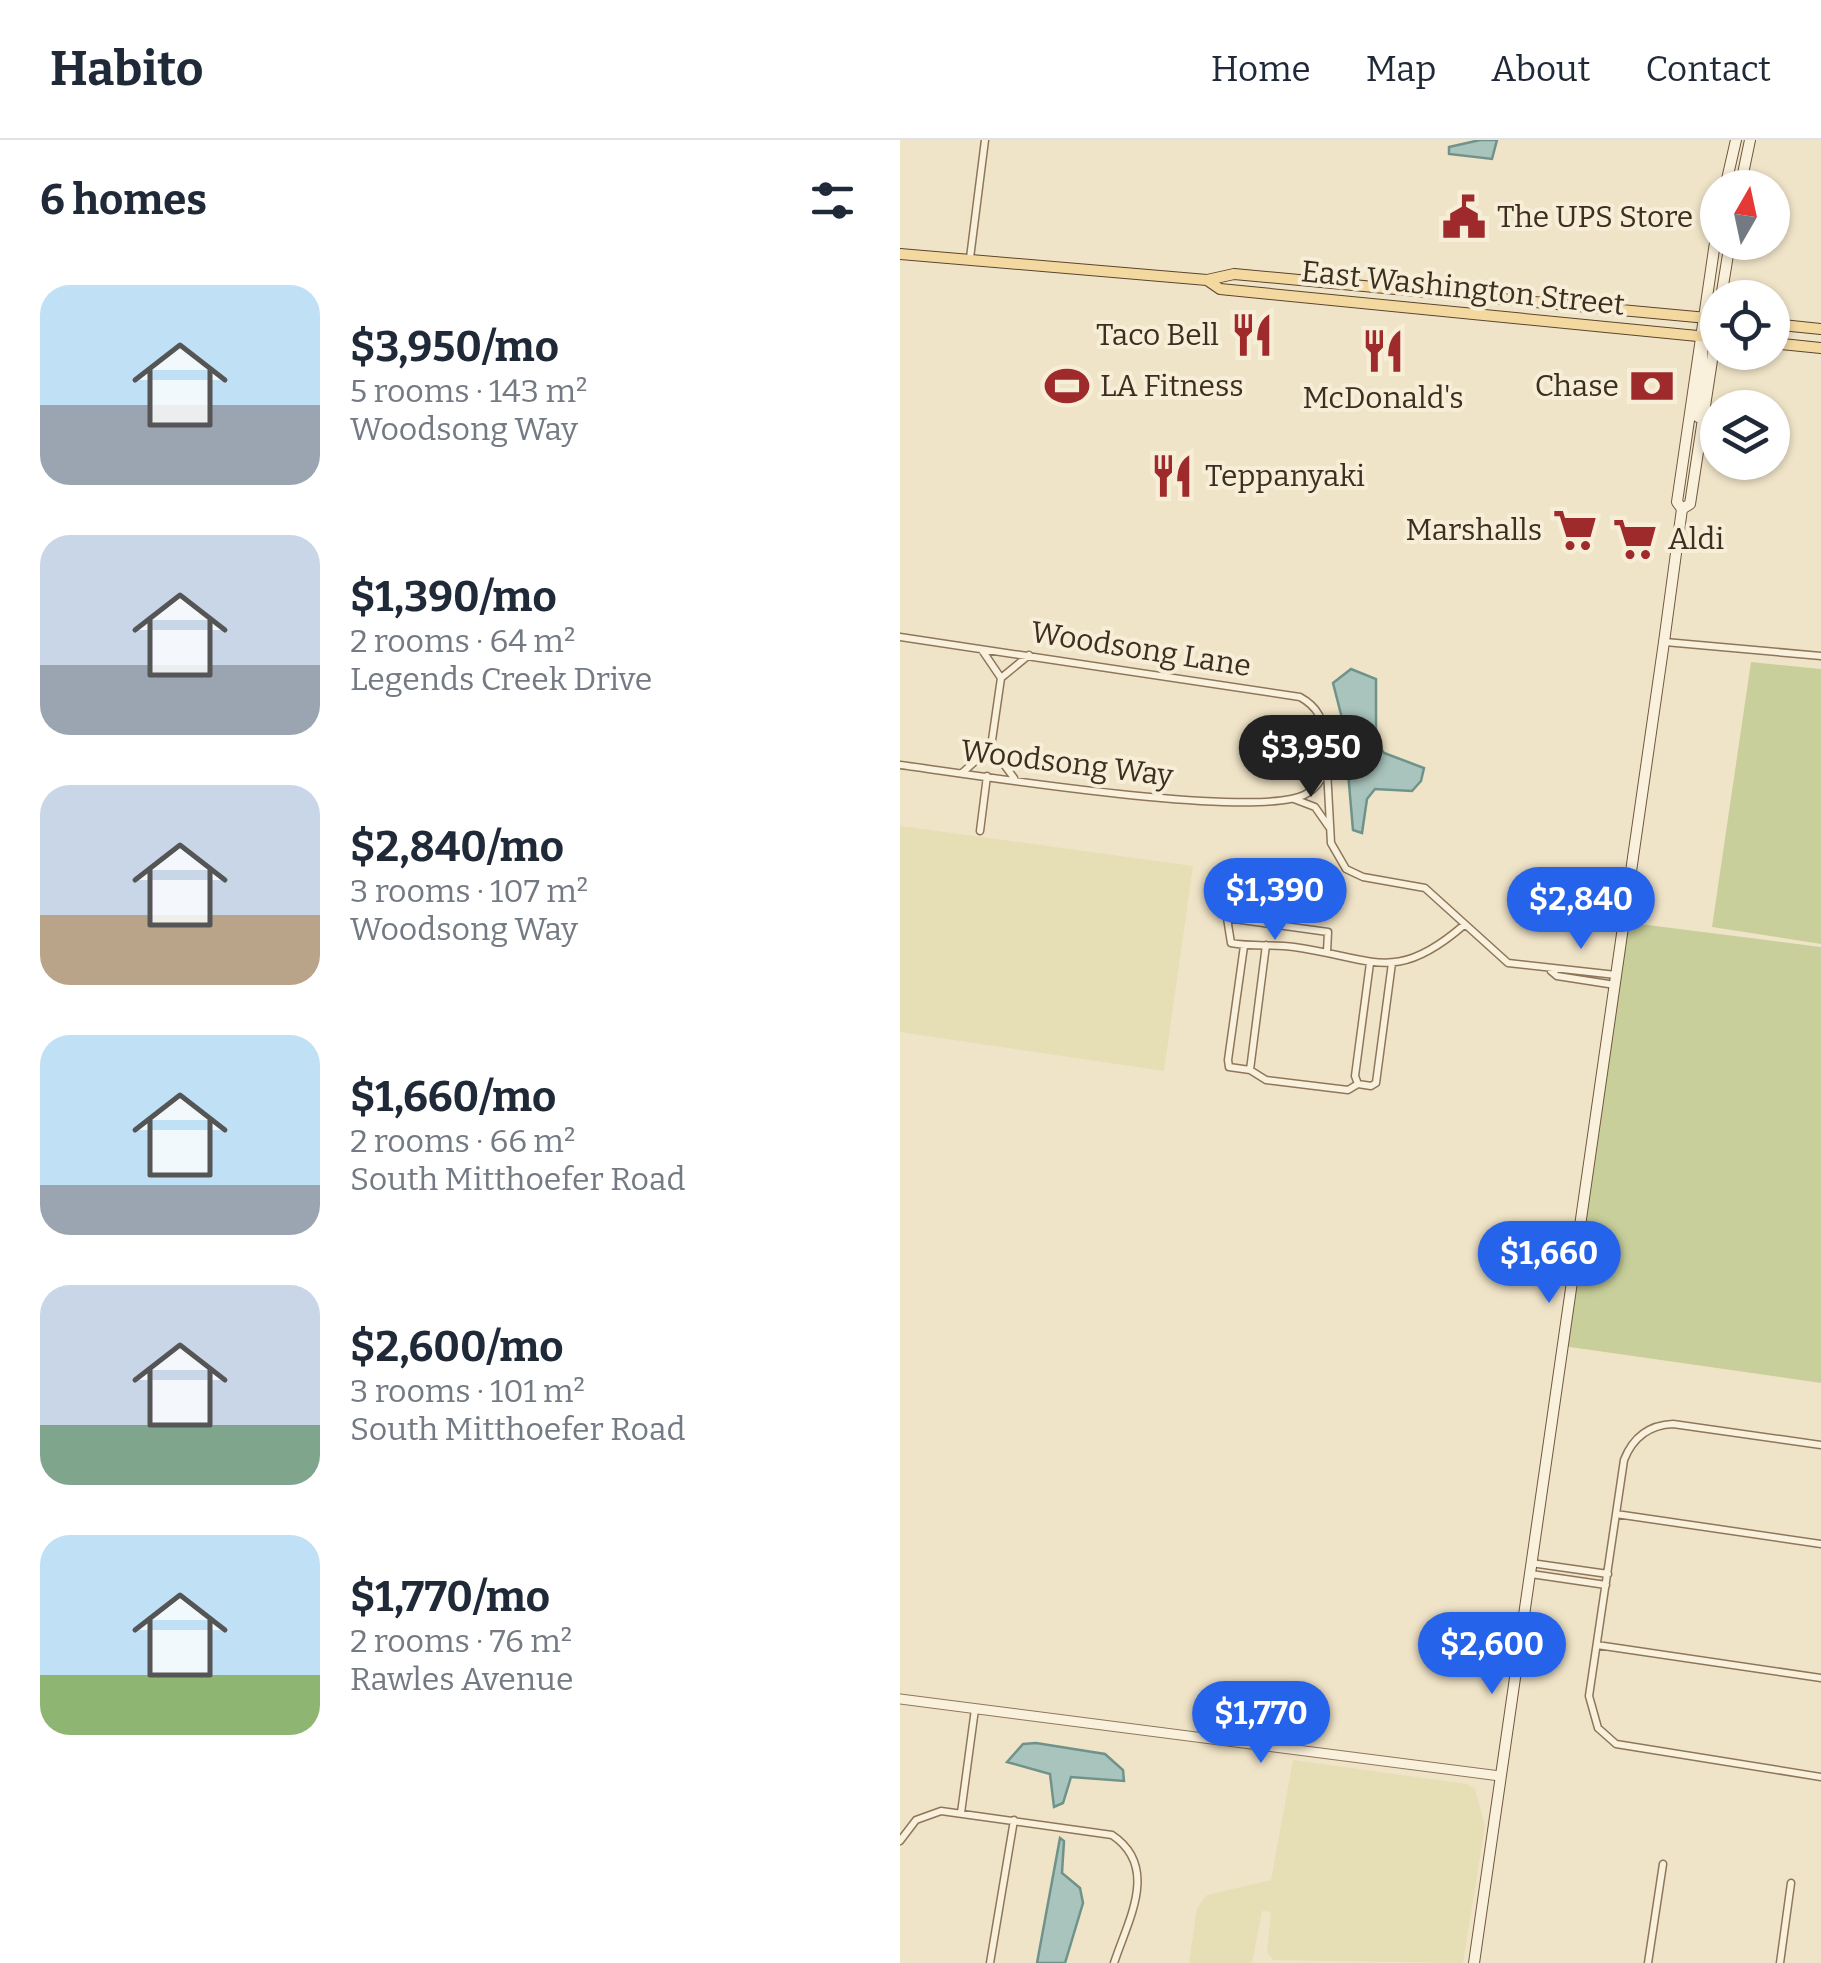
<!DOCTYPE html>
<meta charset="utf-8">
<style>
:root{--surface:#fff;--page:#f6f6f7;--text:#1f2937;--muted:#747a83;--line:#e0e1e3;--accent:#2563eb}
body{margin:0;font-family:Bitter,serif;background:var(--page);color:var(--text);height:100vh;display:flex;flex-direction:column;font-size:38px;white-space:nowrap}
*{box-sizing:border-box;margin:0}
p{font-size:32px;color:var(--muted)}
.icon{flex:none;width:55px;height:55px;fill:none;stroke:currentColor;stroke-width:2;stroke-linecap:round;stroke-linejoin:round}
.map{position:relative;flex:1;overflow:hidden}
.details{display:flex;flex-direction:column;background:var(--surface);width:900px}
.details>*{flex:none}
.needle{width:65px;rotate:9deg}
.fabs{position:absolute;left:800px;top:30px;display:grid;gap:20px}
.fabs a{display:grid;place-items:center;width:90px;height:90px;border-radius:50%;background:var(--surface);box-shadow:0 2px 8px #0004;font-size:50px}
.price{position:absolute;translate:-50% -85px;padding:0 22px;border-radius:35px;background:var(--accent);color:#fff;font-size:32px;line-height:65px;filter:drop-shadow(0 2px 5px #0008)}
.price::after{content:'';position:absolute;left:50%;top:60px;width:30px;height:22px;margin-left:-15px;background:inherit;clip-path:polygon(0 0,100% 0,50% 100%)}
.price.on{background:#222;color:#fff}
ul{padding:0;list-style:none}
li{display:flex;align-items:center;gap:30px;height:250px;padding:0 40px}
li span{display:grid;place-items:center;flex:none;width:280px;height:200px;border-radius:30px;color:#555}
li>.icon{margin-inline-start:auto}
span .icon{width:120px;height:120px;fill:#fffc;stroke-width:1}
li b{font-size:42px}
h2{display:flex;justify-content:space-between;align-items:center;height:120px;padding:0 40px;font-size:42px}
header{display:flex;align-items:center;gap:60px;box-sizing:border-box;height:140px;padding:0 50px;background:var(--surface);border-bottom:2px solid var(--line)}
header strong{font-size:48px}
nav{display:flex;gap:55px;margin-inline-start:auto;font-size:35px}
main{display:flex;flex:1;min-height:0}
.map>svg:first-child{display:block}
.farmland{fill:#e6deb5}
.green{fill:#c9cf9b}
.water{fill:#a9c4bc;stroke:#6f938a;stroke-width:2.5}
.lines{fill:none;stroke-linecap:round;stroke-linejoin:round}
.minor-casing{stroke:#8d765c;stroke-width:9}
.tertiary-casing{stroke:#8d765c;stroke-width:11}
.secondary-casing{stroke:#6f573f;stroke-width:12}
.primary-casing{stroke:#5b4430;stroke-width:12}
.minor{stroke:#faf1dc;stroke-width:6}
.tertiary{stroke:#faf1dc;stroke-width:9}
.secondary{stroke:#faf1dc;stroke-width:10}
.primary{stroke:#f3d9a0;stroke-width:10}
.labels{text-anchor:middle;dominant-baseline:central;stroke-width:8;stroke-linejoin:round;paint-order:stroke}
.poi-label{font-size:30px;fill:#3d2e20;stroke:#f7eed8;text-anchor:start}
.street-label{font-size:30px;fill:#3d2e20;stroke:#f7eed8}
</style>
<header>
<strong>Habito</strong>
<nav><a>Home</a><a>Map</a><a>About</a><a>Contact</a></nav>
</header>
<main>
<section class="details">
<h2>6 homes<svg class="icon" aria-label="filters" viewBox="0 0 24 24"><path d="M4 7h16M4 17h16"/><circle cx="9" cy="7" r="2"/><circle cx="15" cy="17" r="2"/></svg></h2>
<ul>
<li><span style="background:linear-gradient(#bfe0f5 60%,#9aa5b1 0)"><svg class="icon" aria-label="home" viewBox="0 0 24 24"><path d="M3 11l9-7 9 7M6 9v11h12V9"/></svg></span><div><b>$3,950/mo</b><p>5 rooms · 143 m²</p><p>Woodsong Way</p></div></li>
<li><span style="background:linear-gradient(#c9d6e8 65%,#9aa5b1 0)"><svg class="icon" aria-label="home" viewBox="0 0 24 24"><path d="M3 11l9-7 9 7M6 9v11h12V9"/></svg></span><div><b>$1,390/mo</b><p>2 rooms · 64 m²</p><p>Legends Creek Drive</p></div></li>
<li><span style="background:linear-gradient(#c9d6e8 65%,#b9a48a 0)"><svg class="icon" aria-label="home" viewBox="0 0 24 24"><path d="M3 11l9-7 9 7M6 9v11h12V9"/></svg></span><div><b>$2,840/mo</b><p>3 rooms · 107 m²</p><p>Woodsong Way</p></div></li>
<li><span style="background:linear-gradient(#bfe0f5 75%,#9aa5b1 0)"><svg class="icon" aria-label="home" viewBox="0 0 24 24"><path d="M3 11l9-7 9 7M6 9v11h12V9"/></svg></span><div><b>$1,660/mo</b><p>2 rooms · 66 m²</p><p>South Mitthoefer Road</p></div></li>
<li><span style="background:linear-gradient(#c9d6e8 70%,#7fa58c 0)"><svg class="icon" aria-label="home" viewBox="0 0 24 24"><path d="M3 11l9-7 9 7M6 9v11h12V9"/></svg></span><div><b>$2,600/mo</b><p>3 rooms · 101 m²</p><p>South Mitthoefer Road</p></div></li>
<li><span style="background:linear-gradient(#bfe0f5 70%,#8fb573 0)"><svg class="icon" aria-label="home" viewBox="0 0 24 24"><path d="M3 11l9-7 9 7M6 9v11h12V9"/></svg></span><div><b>$1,770/mo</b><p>2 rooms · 76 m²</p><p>Rawles Avenue</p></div></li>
</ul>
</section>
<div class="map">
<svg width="921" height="1823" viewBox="0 0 921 1823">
<rect width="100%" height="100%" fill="#f0e4c8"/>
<!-- farmland -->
<path class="farmland" d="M 0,686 L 293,726 L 264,931 L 0,892 Z
M 393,1620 L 567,1644 L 575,1649 L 585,1686 L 563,1823 L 373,1820 L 367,1812 L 371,1772 L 362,1771 L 352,1823 L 289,1823 L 297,1768 L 307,1755 L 371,1740 Z"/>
<!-- green -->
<path class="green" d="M 851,522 L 921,529 L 921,804 L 812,787 Z
M 724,782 L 921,807 L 921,1243 L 663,1206 Z"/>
<!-- water -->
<path class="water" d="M 580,0 L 597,0 L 592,19 L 549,14 L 549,7 Z
M 451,529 L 476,539 L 476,602 L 484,613 L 524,628 L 521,641 L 512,651 L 475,649 L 467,659 L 462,693 L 453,690 L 444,586 L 433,543 Z
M 136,1603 L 205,1614 L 223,1630 L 224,1641 L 171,1637 L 163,1663 L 154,1667 L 150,1634 L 107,1622 L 123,1604 Z
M 160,1698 L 164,1701 L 162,1733 L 180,1748 L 183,1763 L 165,1823 L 137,1823 Z"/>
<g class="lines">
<!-- minor casing -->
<g class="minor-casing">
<path id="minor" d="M 70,118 L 85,0
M 0,497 L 400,557 C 418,567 424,580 425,601 C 427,622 427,642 406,654 C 357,681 69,634 0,625
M 765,502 L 921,516
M 82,510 L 101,538
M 101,538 L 129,515
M 91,607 L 101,538
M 91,607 L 114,638
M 427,630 L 431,703 L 446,729 L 463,737 L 525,748 L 608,823 L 716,835
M 62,633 L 91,607
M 394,659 L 415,667 L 429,687
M 80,691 L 87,636
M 366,805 L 350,930 L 366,940 L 448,950 L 458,944
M 344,806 L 328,920 L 329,927 L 350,930
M 427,812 L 428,792 L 327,778 L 331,803 C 352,807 373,804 394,807 C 473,818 495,845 564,785
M 470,823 L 455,936 L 458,944 L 471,946 L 476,943 L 492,823
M 651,831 L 657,836 L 715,845
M 921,1305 L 773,1284 C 749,1285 733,1297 724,1320 L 689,1556 L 698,1588 L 716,1604 L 921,1637
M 716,1374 L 921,1404
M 631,1423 L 708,1434
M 631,1434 L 706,1445
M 697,1505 L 921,1538
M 61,1673 L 75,1569
M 0,1701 L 16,1680 L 41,1671 L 212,1695 C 260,1727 228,1780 214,1823
M 90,1823 L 114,1680
M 748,1823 L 763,1724
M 880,1823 L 891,1743"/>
</g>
<!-- tertiary casing -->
<g class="tertiary-casing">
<path id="tertiary" d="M 0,1559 L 600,1636"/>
</g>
<!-- secondary casing -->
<g class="secondary-casing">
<path id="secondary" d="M 825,48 L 836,0
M 840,48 L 850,0
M 821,158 L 830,102
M 798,277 L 804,190
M 782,369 L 790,364 L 818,181
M 574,1823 L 764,502 L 782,369 L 777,362 L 818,82"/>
</g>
<!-- primary casing -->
<g class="primary-casing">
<path id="primary" d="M 0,114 L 307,140 L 334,134 L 818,179
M 307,140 L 320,149 L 818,198
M 872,184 L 921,189
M 872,203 L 921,208"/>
</g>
<!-- minor -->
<use href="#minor" class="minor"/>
<!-- tertiary -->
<use href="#tertiary" class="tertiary"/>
<!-- secondary -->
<use href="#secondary" class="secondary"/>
<!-- primary -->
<use href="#primary" class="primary"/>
</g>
<!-- icons -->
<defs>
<g id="civic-bare" transform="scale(3.45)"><path d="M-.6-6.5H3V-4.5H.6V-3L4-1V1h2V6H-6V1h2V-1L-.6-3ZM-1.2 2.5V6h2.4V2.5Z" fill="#9e2a2b" stroke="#f7eed8" stroke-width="2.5" paint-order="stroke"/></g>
<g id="restaurant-bare" transform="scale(3.45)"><path d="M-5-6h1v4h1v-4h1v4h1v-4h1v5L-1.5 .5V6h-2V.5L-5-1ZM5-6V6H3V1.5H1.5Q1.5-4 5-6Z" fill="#9e2a2b" stroke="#f7eed8" stroke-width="2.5" paint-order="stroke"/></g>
<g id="stadium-bare" transform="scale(3.45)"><path d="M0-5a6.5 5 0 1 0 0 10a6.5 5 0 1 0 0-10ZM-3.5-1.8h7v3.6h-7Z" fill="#9e2a2b" stroke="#f7eed8" stroke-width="2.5" paint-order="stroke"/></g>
<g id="bank-bare" transform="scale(3.45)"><path d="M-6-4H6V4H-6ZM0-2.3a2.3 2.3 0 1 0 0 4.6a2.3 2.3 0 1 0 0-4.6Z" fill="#9e2a2b" stroke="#f7eed8" stroke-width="2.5" paint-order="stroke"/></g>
<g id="supermarket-bare" transform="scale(3.45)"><path d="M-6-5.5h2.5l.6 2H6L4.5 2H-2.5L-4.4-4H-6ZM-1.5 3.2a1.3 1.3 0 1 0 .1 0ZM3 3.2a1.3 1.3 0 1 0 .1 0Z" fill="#9e2a2b" stroke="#f7eed8" stroke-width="2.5" paint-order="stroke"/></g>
</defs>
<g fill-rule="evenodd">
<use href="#civic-bare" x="564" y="77"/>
<use href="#restaurant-bare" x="352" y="195"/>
<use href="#restaurant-bare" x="483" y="211"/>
<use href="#stadium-bare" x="167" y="246"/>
<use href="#bank-bare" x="752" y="246"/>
<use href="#restaurant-bare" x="272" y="336"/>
<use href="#supermarket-bare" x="675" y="390"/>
<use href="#supermarket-bare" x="735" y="399"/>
</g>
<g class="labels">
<!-- poi labels -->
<g class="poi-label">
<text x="597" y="77">The UPS Store</text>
<text x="319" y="195" text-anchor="end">Taco Bell</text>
<text x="200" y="246">LA Fitness</text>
<text x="719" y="246" text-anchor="end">Chase</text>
<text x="483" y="258" text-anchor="middle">McDonald's</text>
<text x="305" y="336">Teppanyaki</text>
<text x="642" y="390" text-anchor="end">Marshalls</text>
<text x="768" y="399">Aldi</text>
</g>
<!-- street labels -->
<g class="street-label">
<text transform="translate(563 148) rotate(6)">East Washington Street</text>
<text transform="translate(241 509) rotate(9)">Woodsong Lane</text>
<text transform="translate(167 623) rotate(7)">Woodsong Way</text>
</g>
</g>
</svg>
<div class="fabs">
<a><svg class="needle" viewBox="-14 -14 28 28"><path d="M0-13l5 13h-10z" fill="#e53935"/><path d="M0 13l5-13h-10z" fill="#747a83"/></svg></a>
<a><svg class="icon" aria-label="locate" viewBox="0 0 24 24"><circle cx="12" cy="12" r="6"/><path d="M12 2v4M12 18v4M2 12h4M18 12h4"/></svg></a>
<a><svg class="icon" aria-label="layers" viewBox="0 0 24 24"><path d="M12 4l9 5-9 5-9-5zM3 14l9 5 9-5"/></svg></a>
</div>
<b class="price on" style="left:411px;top:660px">$3,950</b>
<b class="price" style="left:375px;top:803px">$1,390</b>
<b class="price" style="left:681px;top:812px">$2,840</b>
<b class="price" style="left:649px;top:1166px">$1,660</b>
<b class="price" style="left:592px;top:1557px">$2,600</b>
<b class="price" style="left:361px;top:1626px">$1,770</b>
</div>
</main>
